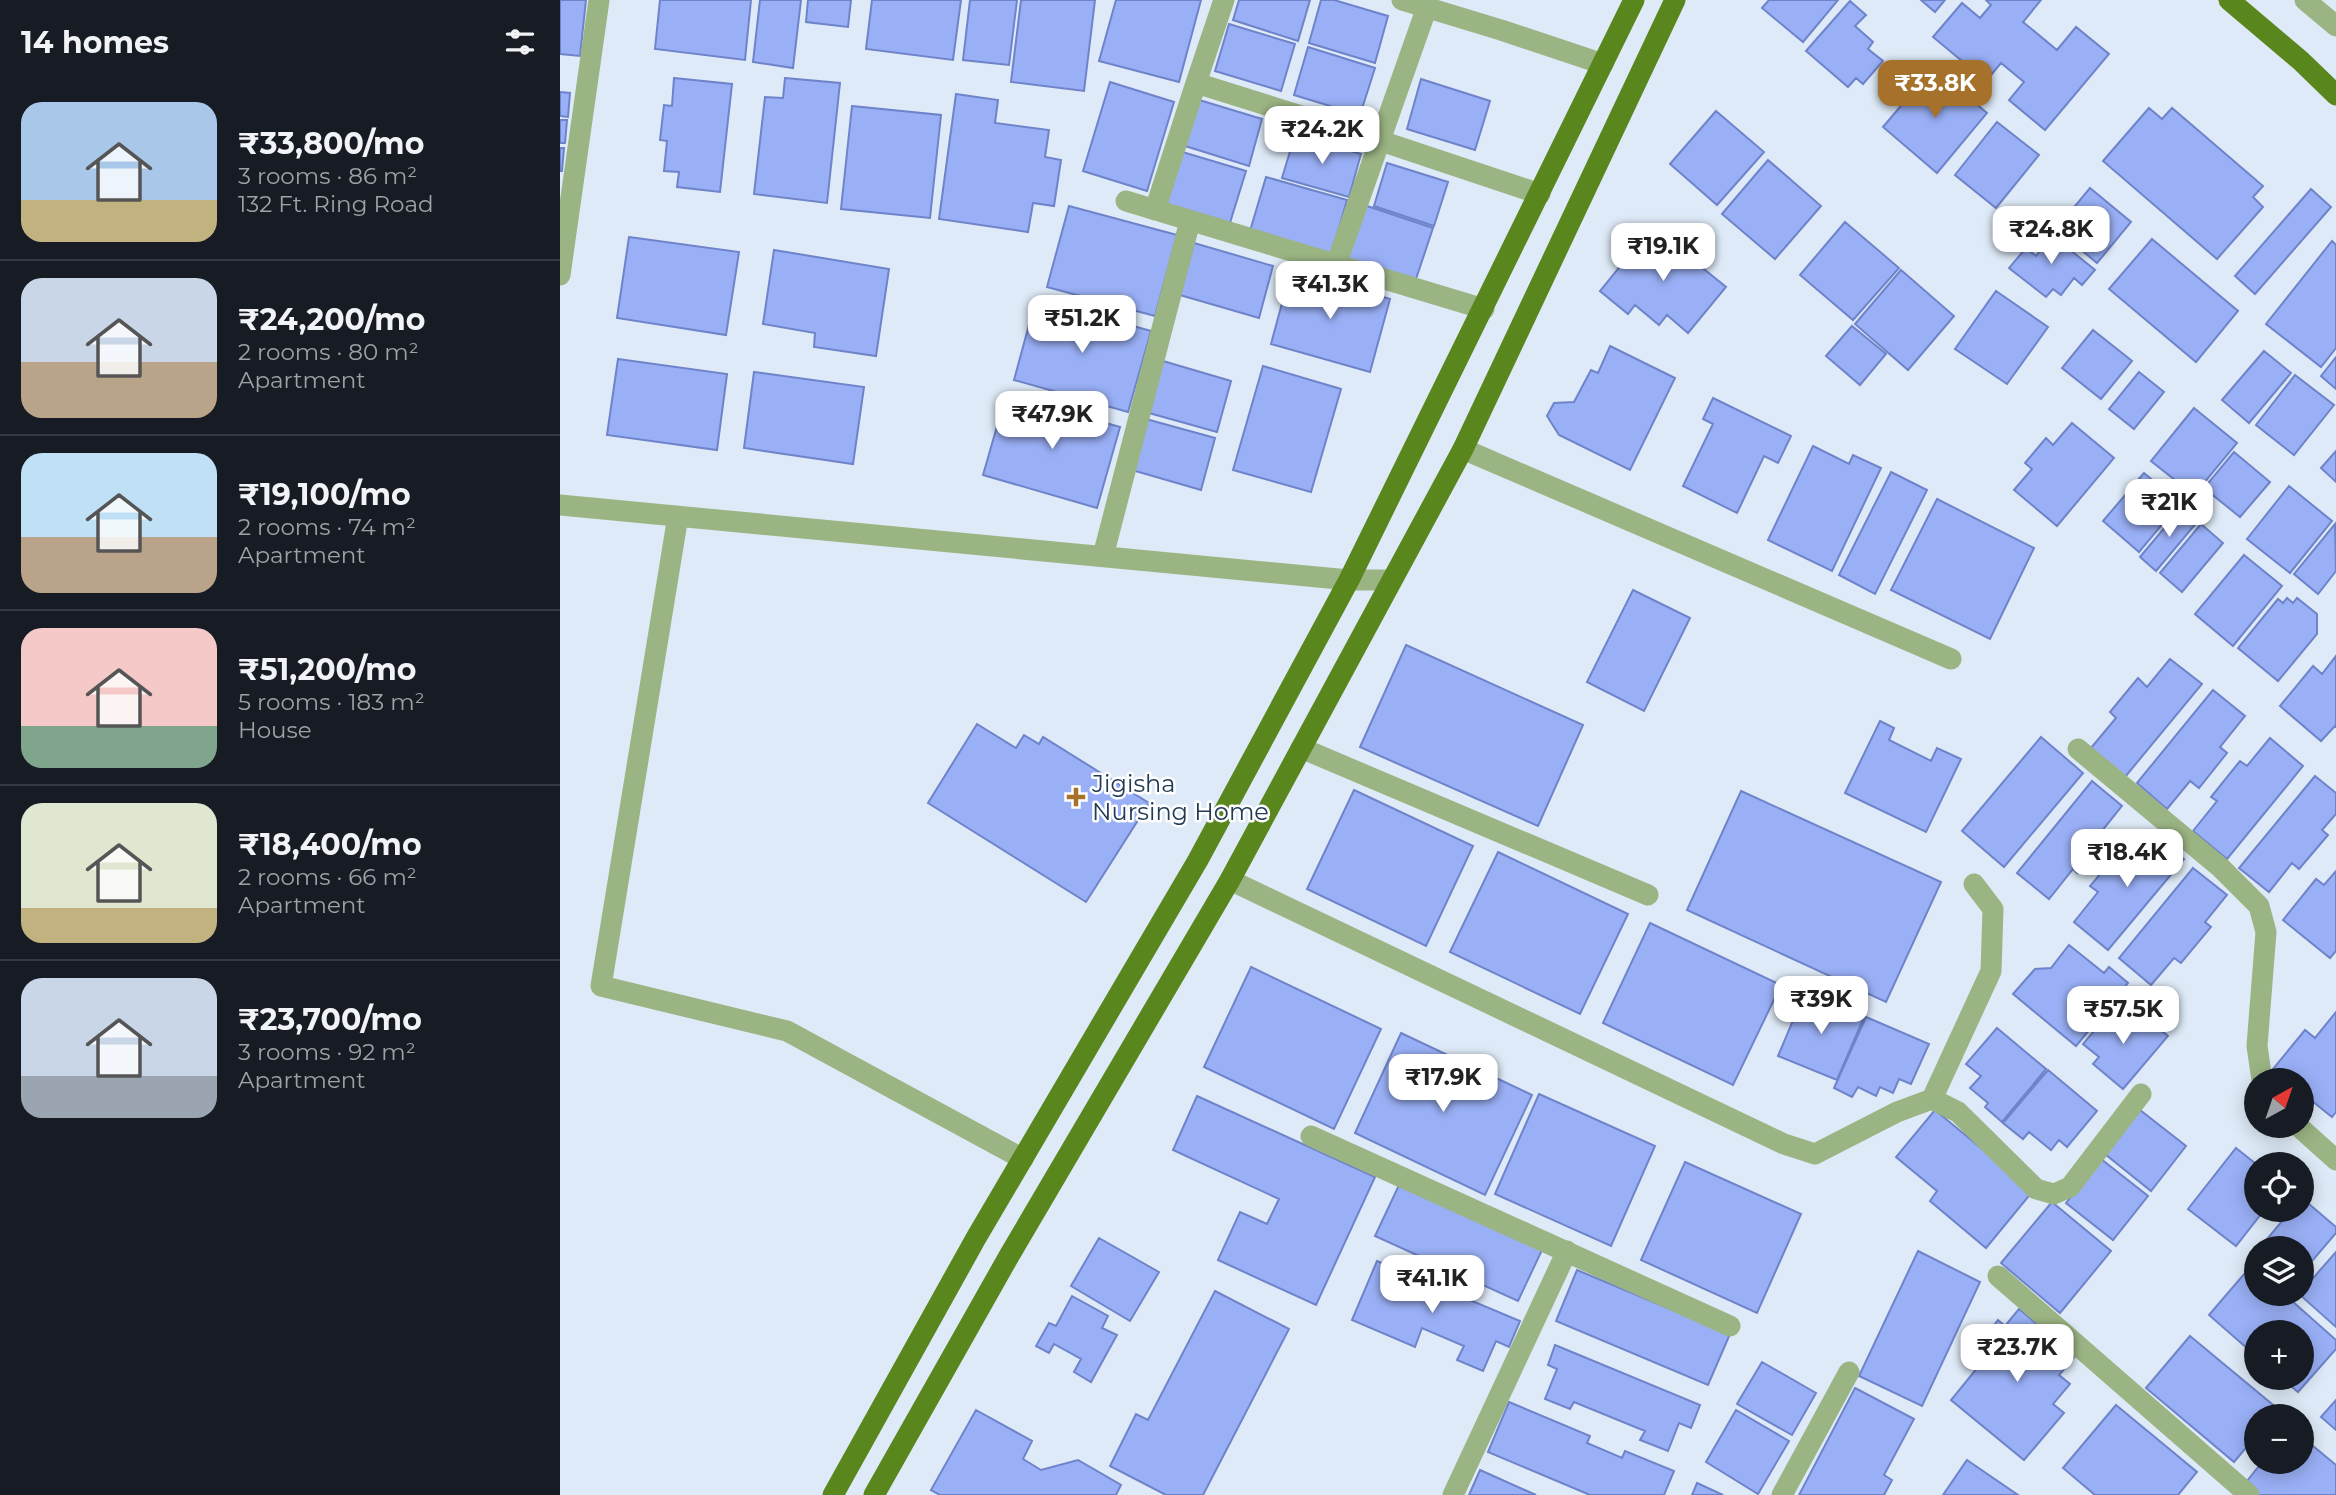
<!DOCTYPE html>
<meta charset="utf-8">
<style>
:root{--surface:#171b24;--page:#20242c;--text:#f1f3f6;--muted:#9ea1a6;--line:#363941;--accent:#a6712a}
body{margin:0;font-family:Montserrat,sans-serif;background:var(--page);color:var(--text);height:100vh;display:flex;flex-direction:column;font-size:26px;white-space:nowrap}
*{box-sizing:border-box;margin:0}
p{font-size:23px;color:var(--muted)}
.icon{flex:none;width:38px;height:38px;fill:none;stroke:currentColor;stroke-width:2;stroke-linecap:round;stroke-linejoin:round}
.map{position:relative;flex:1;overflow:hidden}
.side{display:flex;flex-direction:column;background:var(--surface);width:560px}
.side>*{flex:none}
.needle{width:46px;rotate:40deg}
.tools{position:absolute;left:1684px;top:1068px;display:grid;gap:14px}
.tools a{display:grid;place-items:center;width:70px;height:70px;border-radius:50%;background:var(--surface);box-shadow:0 4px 18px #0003;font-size:35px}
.price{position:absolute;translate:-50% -60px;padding:0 16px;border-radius:14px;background:#fff;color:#222;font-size:23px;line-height:46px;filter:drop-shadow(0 2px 4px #0008)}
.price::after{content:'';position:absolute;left:50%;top:42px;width:21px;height:16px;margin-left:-10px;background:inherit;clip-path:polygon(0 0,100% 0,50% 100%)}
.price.selected{background:var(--accent);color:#fff}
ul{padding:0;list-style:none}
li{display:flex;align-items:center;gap:21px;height:175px;padding:0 21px}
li+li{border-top:2px solid var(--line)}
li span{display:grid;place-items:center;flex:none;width:196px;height:140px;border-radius:21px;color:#555}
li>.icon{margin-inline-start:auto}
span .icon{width:84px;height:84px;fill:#fffc;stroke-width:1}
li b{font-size:30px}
h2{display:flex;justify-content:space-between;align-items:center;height:84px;padding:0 21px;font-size:30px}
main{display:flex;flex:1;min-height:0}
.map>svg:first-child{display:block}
.building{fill:#9ab0f6;stroke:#6e83c9;stroke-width:2}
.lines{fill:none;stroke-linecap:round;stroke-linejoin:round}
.minor{stroke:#9bb483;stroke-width:21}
.major{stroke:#5a861e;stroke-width:21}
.poi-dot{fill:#a6712a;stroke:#fff;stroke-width:2.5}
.labels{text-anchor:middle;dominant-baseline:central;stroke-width:5;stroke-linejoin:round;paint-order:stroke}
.poi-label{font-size:24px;fill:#223b54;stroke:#fff;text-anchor:start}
</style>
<main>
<section class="side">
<h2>14 homes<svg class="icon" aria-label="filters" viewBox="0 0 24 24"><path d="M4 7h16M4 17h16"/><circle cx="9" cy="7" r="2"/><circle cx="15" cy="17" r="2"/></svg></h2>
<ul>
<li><span style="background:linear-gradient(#a9c7e8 70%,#c2b280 0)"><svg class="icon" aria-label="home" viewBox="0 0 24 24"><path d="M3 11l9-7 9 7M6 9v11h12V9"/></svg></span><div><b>₹33,800/mo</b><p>3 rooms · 86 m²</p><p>132 Ft. Ring Road</p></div></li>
<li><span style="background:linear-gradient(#c9d6e8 60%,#b9a48a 0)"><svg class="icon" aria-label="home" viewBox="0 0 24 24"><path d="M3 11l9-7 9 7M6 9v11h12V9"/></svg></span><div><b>₹24,200/mo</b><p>2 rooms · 80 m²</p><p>Apartment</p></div></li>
<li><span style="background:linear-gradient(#bfe0f5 60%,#b9a48a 0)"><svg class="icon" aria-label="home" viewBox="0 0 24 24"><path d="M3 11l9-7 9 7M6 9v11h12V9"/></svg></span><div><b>₹19,100/mo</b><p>2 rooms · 74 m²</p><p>Apartment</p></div></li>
<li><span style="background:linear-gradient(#f6c9c9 70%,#7fa58c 0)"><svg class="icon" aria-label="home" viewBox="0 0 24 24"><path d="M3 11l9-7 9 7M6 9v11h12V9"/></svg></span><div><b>₹51,200/mo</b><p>5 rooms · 183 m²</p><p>House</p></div></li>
<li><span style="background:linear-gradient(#dfe7d0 75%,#c2b280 0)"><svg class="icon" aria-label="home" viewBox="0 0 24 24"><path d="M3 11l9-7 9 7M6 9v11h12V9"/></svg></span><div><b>₹18,400/mo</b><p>2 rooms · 66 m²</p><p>Apartment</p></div></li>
<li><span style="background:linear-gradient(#c9d6e8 70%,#9aa5b1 0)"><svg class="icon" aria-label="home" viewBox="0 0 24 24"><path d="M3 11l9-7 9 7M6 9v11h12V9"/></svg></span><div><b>₹23,700/mo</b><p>3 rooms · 92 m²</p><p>Apartment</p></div></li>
</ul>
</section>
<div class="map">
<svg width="1776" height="1495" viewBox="0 0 1776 1495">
<rect width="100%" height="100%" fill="#deeaf7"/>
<!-- building -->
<path class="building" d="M 0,0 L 26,0 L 20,56 L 0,54 Z
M 100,0 L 191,0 L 185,60 L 95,49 Z
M 200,0 L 241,0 L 233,68 L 193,62 Z
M 248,0 L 291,0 L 288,27 L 246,22 Z
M 312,0 L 401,0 L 393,60 L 306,49 Z
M 410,0 L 457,0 L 449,65 L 403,60 Z
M 461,0 L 535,0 L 524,91 L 451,82 Z
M 556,0 L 641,0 L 619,82 L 539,61 Z
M 679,0 L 750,0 L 738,41 L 673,20 Z
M 761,0 L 774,0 L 828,16 L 815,63 L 749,43 Z
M 1209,0 L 1278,0 L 1243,42 L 1202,8 Z
M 1361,0 L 1385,0 L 1375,12 Z
M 1426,0 L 1481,0 L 1463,22 L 1497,50 L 1516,27 L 1549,54 L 1485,130 L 1449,100 L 1464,82 L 1441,63 L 1426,81 L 1373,37 L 1402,3 L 1420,18 L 1431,5 Z
M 1290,1 L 1306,15 L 1295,26 L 1313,42 L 1308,49 L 1323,61 L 1303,84 L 1296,78 L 1288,87 L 1246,51 Z
M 669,24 L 735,44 L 721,91 L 655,71 Z
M 748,47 L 815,68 L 800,115 L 734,95 Z
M 1373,68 L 1427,113 L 1377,173 L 1323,127 Z
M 114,78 L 172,84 L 160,192 L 117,187 L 119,172 L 104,171 L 107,141 L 100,140 L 104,105 L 112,106 Z
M 225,78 L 280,83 L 267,203 L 194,194 L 205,97 L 223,98 Z
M 861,79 L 930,101 L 915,150 L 847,129 Z
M 550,82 L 614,102 L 587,191 L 523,171 Z
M 0,92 L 10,93 L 8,117 L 0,116 Z
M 396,94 L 438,100 L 435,123 L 489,130 L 485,157 L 501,160 L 494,206 L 473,203 L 468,232 L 379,219 Z
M 636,99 L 702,119 L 689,166 L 622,145 Z
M 292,106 L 381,115 L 370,218 L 281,209 Z
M 1589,108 L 1602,119 L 1612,108 L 1703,186 L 1693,197 L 1703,207 L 1657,259 L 1543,161 Z
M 1156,111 L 1204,152 L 1157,205 L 1110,164 Z
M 0,120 L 7,120 L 5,143 L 0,143 Z
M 1437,122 L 1479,155 L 1436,208 L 1395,175 Z
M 735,135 L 801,154 L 789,197 L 722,178 Z
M 0,148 L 4,148 L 2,171 L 0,171 Z
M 619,151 L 686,171 L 669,226 L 603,205 Z
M 1208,160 L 1261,206 L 1215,259 L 1162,214 Z
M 827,163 L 888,182 L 874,226 L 814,206 Z
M 706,177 L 787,200 L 771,255 L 690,231 Z
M 1530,188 L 1571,222 L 1537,263 L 1496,229 Z
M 1751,189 L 1771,207 L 1695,294 L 1675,276 Z
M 801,204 L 873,228 L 855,282 L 783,258 Z
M 509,206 L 617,235 L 595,316 L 487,287 Z
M 1285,222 L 1339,268 L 1293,320 L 1240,275 Z
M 1092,227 L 1166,287 L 1128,333 L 1107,315 L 1099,325 L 1075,305 L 1068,314 L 1040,291 Z
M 1482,227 L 1535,270 L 1522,285 L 1514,278 L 1501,295 L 1493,289 L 1486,297 L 1449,268 L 1466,248 L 1476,256 L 1482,248 L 1474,237 Z
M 69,237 L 179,252 L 166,335 L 57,318 Z
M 1592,239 L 1678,311 L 1636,362 L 1549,289 Z
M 1772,241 L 1776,245 L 1776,348 L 1761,367 L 1706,324 Z
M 634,243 L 713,266 L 699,318 L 620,295 Z
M 214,250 L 329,269 L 316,356 L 254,347 L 255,333 L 203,324 Z
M 731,270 L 830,299 L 810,372 L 711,344 Z
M 1341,270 L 1394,316 L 1348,370 L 1295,324 Z
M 1436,291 L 1488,327 L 1447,384 L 1395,349 Z
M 476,299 L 591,331 L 568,412 L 454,380 Z
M 1292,326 L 1326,354 L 1300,385 L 1266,356 Z
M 1533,330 L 1572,361 L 1541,399 L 1502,368 Z
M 1050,346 L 1115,378 L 1070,470 L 999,435 L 987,416 L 994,403 L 1014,402 L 1031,370 L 1038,373 Z
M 1704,351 L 1731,373 L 1689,423 L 1662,400 Z
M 1776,357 L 1776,389 L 1761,376 Z
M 58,359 L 167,374 L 157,450 L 47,435 Z
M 603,361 L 671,381 L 657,432 L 589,413 Z
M 703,366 L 781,389 L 751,492 L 673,470 Z
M 194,372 L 304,387 L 293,464 L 184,448 Z
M 1579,372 L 1604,392 L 1574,429 L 1549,409 Z
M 1735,375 L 1774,405 L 1734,455 L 1696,425 Z
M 446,395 L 560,427 L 537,508 L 423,475 Z
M 1153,398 L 1231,436 L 1218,463 L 1204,456 L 1177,513 L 1123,486 L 1153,424 L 1143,419 Z
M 1634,408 L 1677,443 L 1634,495 L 1591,461 Z
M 586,419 L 655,438 L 641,490 L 572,470 Z
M 1512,423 L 1554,458 L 1497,526 L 1454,490 L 1472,469 L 1465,463 L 1486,438 L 1493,445 Z
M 1253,446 L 1289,464 L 1293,455 L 1321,468 L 1272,571 L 1208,540 Z
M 1776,451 L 1776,482 L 1761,468 Z
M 1674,452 L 1710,482 L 1680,517 L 1644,488 Z
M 1331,472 L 1367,490 L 1315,594 L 1279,575 Z
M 1584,473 L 1620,503 L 1579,552 L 1543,521 Z
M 1729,486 L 1772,521 L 1730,573 L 1687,539 Z
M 1377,499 L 1474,548 L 1430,639 L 1331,590 Z
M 1622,507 L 1638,521 L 1596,571 L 1580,557 Z
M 1641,524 L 1663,543 L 1622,592 L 1600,573 Z
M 1775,524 L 1776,571 L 1758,594 L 1734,574 Z
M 1684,555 L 1722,586 L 1673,646 L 1635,614 Z
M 1073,590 L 1130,618 L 1084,711 L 1027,682 Z
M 1727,598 L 1733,603 L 1737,598 L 1757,614 L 1757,634 L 1718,681 L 1678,648 L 1718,599 L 1723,603 Z
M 846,645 L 1023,725 L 978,826 L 800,747 Z
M 1776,656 L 1776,727 L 1775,726 L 1761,741 L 1720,706 L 1753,666 L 1762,674 Z
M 1610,659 L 1642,684 L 1565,777 L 1531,748 L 1556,718 L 1550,712 L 1578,678 L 1587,687 Z
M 1653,690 L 1685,716 L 1660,747 L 1667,753 L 1639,788 L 1630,781 L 1607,809 L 1577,783 Z
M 1320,721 L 1334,728 L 1329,740 L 1371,761 L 1377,748 L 1401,759 L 1366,832 L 1285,793 Z
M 417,724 L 456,748 L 464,735 L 479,744 L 483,737 L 589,803 L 526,902 L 368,803 Z
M 1481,737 L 1523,773 L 1444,867 L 1402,831 Z
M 1710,738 L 1743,766 L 1667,859 L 1633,831 L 1657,801 L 1651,797 L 1680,761 L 1687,766 Z
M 1755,776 L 1776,793 L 1776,814 L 1762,830 L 1768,835 L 1739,869 L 1732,863 L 1709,892 L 1679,868 Z
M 1532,781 L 1562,806 L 1537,837 L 1542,842 L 1517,873 L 1513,869 L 1489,899 L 1457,873 Z
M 794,790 L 913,846 L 866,946 L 747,889 Z
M 1181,791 L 1381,882 L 1326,1002 L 1127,910 Z
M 1590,830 L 1624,859 L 1548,950 L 1514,922 L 1538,892 L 1530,886 L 1559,852 L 1567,858 Z
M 938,852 L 1068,914 L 1020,1014 L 890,952 Z
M 1633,868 L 1667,895 L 1645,922 L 1651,927 L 1621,963 L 1614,958 L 1591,985 L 1559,958 Z
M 1776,871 L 1776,951 L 1770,958 L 1723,920 L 1756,879 L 1764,885 Z
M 1090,923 L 1221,985 L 1173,1085 L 1043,1023 Z
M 1509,945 L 1544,973 L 1549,967 L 1568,983 L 1516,1046 L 1453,994 L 1475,969 L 1491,968 Z
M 691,967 L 821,1029 L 774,1129 L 644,1067 Z
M 1245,992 L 1304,1017 L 1277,1080 L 1218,1056 Z
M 1555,1006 L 1581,1029 L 1588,1020 L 1608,1036 L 1563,1089 L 1533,1064 L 1539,1057 L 1523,1044 Z
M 1776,1012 L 1776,1112 L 1772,1117 L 1741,1092 L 1741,1080 L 1727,1080 L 1713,1069 L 1745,1030 L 1755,1038 Z
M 1306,1017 L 1369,1044 L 1351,1084 L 1339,1079 L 1333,1093 L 1320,1087 L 1316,1096 L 1298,1087 L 1292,1097 L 1274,1088 Z
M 1437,1028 L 1486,1069 L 1442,1122 L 1425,1107 L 1428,1103 L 1410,1088 L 1421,1076 L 1406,1064 Z
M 841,1033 L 972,1095 L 925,1195 L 795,1133 Z
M 1488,1070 L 1537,1111 L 1507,1147 L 1499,1140 L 1491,1150 L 1469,1132 L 1463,1139 L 1443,1123 Z
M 979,1094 L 1095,1146 L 1051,1246 L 935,1194 Z
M 637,1096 L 815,1177 L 756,1305 L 658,1260 L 680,1212 L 707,1224 L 719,1199 L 613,1150 Z
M 1375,1110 L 1473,1191 L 1426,1248 L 1370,1201 L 1377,1191 L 1336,1157 Z
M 1580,1110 L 1626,1146 L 1591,1191 L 1545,1154 Z
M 1676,1148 L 1696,1164 L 1696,1209 L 1705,1209 L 1676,1246 L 1628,1209 Z
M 1541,1159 L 1588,1196 L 1553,1240 L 1506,1203 Z
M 1125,1162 L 1241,1214 L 1197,1313 L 1081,1260 Z
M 839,1185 L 982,1250 L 958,1301 L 815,1236 Z
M 1742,1198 L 1776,1227 L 1776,1233 L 1741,1274 L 1741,1248 L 1707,1248 L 1703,1244 L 1732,1209 L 1741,1209 Z
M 1492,1202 L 1551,1251 L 1500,1313 L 1441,1263 Z
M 539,1238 L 599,1272 L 570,1321 L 511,1286 Z
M 1358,1251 L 1420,1282 L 1362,1406 L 1299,1376 Z
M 1776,1252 L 1776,1327 L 1739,1294 Z
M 817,1261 L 960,1321 L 949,1347 L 936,1341 L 923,1371 L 897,1360 L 904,1346 L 862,1328 L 855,1347 L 792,1320 Z
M 1691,1266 L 1696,1270 L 1696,1293 L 1723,1293 L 1776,1340 L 1776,1349 L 1738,1392 L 1720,1377 L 1741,1377 L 1741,1332 L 1696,1332 L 1696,1356 L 1649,1315 Z
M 1017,1270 L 1170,1334 L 1148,1385 L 996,1321 Z
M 655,1291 L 729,1329 L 643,1495 L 606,1495 L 550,1466 L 576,1414 L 588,1420 Z
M 512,1296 L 548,1316 L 542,1328 L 557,1335 L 531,1382 L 514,1372 L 521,1359 L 494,1344 L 489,1353 L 476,1346 L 489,1323 L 496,1326 Z
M 1459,1309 L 1515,1356 L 1499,1375 L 1510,1384 L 1493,1404 L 1504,1413 L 1464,1460 L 1391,1400 L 1431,1351 L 1421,1342 L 1438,1320 L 1445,1326 Z
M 1630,1336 L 1718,1409 L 1713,1416 L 1696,1416 L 1696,1436 L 1674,1462 L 1586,1388 Z
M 995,1345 L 1140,1405 L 1131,1428 L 1119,1423 L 1108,1451 L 1080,1440 L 1085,1431 L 1014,1402 L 1010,1409 L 985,1399 L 997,1369 L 988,1365 Z
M 1202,1362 L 1256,1393 L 1232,1435 L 1177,1404 Z
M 1295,1388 L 1354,1419 L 1324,1475 L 1332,1480 L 1324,1495 L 1239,1495 Z
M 1776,1400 L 1776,1430 L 1761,1417 Z
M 949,1402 L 1030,1436 L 1027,1443 L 1062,1458 L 1065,1451 L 1114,1471 L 1104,1495 L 1030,1495 L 928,1452 Z
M 1556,1405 L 1637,1472 L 1618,1495 L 1535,1495 L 1503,1468 Z
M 416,1410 L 472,1441 L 463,1459 L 481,1470 L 518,1460 L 561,1485 L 556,1495 L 380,1495 L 371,1490 Z
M 1176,1410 L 1229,1441 L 1198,1494 L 1146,1462 Z
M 1741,1436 L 1776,1465 L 1776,1495 L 1694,1495 L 1683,1486 L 1703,1461 L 1741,1461 Z
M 1407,1460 L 1458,1495 L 1383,1495 Z
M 920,1470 L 976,1495 L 909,1495 Z
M 1137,1483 L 1163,1495 L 1132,1495 Z"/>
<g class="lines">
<!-- minor -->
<path class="minor" d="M 664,0 L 636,83 L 821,141 L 980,194
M 842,0 L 941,30 L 1043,64
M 1745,0 L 1776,26
M 566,201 L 924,309
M 595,210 L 636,83
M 776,265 L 867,7
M 0,275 L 39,0
M 903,449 L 1391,659
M 0,505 L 789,580 L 831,580
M 118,516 L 41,986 L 227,1031 L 463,1159
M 543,556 L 630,221
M 741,748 L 1088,895
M 1518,749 L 1661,868 L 1699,906 L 1706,932 L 1697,1046 L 1702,1080
M 670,880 L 1224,1144 L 1255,1154 L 1337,1112 L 1372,1099 L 1398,1112 L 1476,1189 L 1494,1194 L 1510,1187 L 1581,1094
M 1372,1099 L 1431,971 L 1433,909 L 1414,884
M 1737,1125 L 1776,1160
M 751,1136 L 1170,1326
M 1438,1276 L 1689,1495
M 893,1495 L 1007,1251
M 1222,1495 L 1289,1372"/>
<!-- major -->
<path class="major" d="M 1669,0 L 1741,61 L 1776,95
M 273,1495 L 416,1238 L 638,860 L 789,580 L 1074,0
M 314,1495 L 449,1256 L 670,880 L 903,449 L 1115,0"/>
</g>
<!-- markers -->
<path class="poi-dot" d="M512.5 786.5h7v7h7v7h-7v7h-7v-7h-7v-7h7z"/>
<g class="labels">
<!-- poi labels -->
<g class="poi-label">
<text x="532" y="783">Jigisha<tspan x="532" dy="28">Nursing Home</tspan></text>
</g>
</g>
</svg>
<div class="tools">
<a><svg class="needle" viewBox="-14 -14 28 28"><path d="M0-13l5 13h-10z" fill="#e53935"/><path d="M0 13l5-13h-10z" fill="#9ea1a6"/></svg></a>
<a><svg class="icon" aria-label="locate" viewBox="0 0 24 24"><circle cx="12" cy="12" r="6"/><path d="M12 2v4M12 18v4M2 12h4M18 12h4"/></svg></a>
<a><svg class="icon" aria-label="layers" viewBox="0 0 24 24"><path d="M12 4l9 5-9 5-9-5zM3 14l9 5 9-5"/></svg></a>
<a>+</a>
<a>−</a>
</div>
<b class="price selected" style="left:1375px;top:120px">₹33.8K</b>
<b class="price" style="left:762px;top:166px">₹24.2K</b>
<b class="price" style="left:1491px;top:266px">₹24.8K</b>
<b class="price" style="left:1103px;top:283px">₹19.1K</b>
<b class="price" style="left:770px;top:321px">₹41.3K</b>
<b class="price" style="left:522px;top:355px">₹51.2K</b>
<b class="price" style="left:492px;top:451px">₹47.9K</b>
<b class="price" style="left:1609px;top:539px">₹21K</b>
<b class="price" style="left:1567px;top:889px">₹18.4K</b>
<b class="price" style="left:1261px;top:1036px">₹39K</b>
<b class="price" style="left:1563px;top:1046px">₹57.5K</b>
<b class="price" style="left:883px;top:1114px">₹17.9K</b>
<b class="price" style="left:872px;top:1315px">₹41.1K</b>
<b class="price" style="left:1457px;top:1384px">₹23.7K</b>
</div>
</main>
